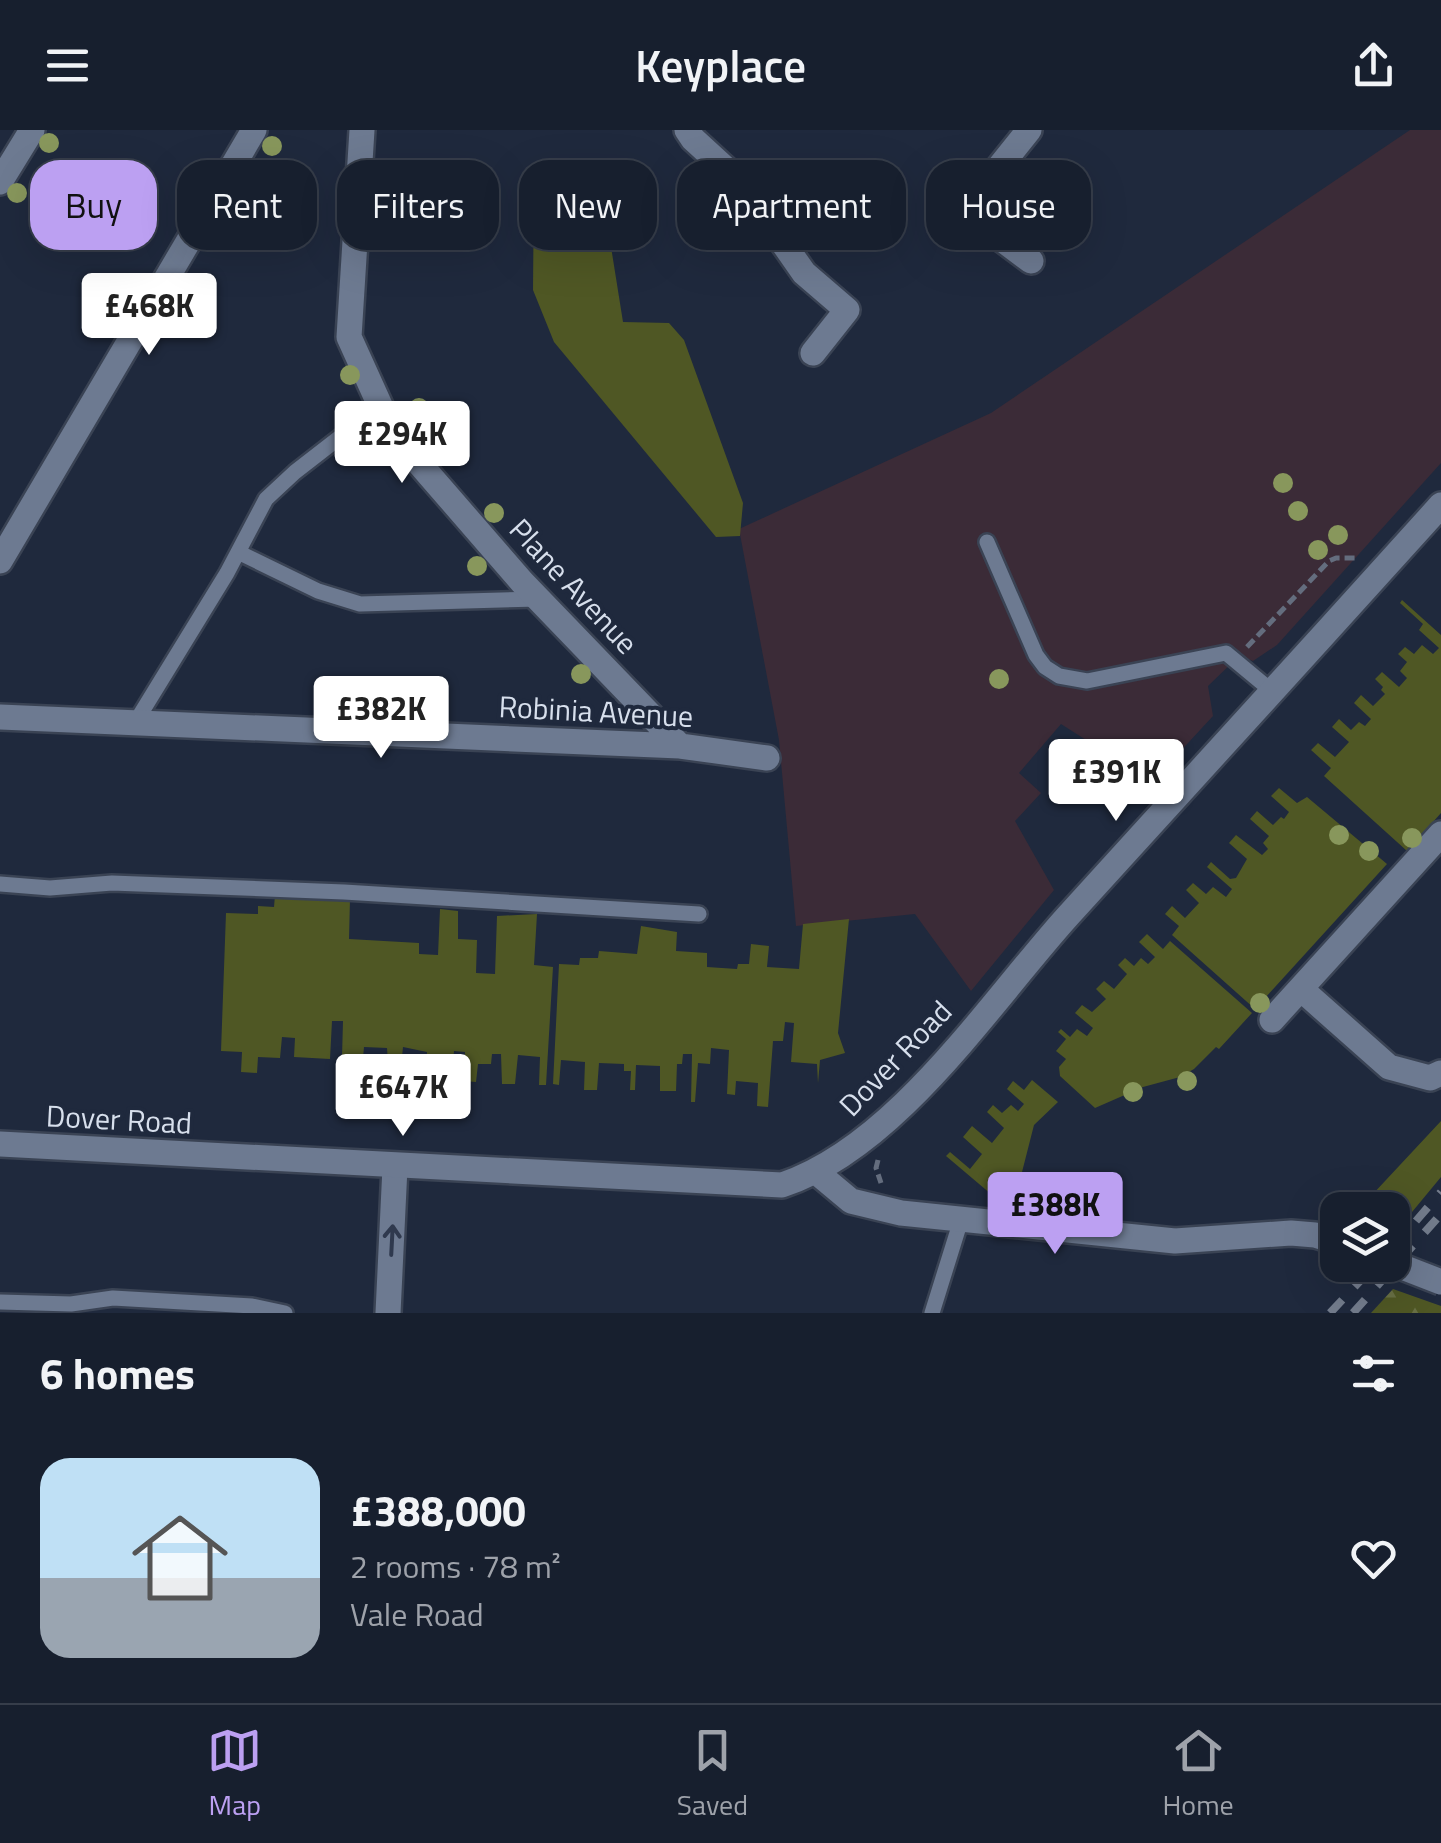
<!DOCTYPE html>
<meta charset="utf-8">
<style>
:root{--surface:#171f2e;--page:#202736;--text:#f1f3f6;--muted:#9ea2aa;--line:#363d4a;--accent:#bca0f2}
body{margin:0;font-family:"Titillium Web",sans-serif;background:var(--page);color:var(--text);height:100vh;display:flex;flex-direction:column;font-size:38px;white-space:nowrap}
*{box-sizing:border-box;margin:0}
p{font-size:32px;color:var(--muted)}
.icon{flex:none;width:55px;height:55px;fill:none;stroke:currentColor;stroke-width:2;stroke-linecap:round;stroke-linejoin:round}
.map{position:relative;height:1183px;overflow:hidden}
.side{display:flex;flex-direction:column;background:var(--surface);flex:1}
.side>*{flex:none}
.guide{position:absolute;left:30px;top:30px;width:1382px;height:90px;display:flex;gap:20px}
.fabs{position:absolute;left:1320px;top:1062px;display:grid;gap:20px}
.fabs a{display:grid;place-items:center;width:90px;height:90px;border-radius:20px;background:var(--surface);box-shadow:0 10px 40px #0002,0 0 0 2px var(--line);font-size:50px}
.price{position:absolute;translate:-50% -85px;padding:0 22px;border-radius:10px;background:#fff;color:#222;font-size:32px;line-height:65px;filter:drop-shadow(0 2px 5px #0008)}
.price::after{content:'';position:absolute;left:50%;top:60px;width:30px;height:22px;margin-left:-15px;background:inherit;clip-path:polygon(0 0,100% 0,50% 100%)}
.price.selected{background:var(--accent);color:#111}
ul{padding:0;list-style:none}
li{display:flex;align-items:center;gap:30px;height:250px;padding:0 40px}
li span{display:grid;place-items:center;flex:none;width:280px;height:200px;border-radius:30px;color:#555}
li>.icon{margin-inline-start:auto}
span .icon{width:120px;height:120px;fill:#fffc;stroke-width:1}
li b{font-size:42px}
h2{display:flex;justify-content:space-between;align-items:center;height:120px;padding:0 40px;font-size:42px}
.chip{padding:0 35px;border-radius:30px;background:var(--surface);box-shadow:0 10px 40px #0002,0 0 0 2px var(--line);font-size:35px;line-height:90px}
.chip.selected{background:var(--accent);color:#111}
header{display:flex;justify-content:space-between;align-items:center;height:130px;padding:0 40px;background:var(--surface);font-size:45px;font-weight:600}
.tab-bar{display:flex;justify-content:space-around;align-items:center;height:140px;border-top:2px solid var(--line);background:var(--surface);font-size:28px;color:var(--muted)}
.tab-bar a{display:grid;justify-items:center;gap:5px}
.tab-bar .selected{color:var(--accent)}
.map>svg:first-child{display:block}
.education{fill:#3b2b37}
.green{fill:#4f5724}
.forest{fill:url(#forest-firs)}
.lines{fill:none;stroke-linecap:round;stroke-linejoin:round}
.service-casing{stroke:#3a4354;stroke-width:20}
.minor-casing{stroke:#3a4354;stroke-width:30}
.tertiary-casing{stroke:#3a4354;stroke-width:30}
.path{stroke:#646d7e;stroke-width:5;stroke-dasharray:10 5;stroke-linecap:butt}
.service{stroke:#6d7a91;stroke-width:15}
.minor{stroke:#6d7a91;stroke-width:25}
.tertiary{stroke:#6d7a91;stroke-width:25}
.rail{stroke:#737c8c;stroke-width:8;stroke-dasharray:18 18;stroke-linecap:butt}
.tertiary-bridge-casing{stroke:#3a4354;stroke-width:30;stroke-linecap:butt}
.tertiary-bridge{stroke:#6d7a91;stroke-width:25}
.tree{fill:#88975c}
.oneway{stroke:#2f394e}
.labels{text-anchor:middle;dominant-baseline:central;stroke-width:8;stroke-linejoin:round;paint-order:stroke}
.street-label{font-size:30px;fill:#d7dfec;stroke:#1f293d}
</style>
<header><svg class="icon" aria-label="menu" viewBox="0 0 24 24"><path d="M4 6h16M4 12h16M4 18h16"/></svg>Keyplace<svg class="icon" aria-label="share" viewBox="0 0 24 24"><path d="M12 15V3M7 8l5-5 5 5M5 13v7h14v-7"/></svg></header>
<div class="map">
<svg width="1441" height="1183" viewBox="0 0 1441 1183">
<defs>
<pattern id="forest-firs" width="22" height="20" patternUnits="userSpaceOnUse" patternTransform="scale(2.5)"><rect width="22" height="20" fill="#4f5724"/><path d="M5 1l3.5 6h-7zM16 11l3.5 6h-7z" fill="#686f44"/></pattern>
</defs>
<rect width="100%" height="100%" fill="#1f293d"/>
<!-- education -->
<path class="education" d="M 1410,0 L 1441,0 L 1441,333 L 1277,515 L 1253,531 L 1239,526 L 1208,556 L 1213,586 L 1152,652 L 1061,594 L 1019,643 L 1041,663 L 1015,691 L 1054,760 L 971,861 L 915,784 L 796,796 L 779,610 L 739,399 L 991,283 Z"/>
<!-- green -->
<path class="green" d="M 534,46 L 601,54 L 623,192 L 669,193 L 684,210 L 743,373 L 740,406 L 716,407 L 554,212 L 533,160 Z
M 1402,470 L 1441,505 L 1441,683 L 1407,721 L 1324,646 L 1331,638 L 1311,620 L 1318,613 L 1335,627 L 1349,612 L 1332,597 L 1339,589 L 1351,600 L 1359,592 L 1365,596 L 1371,589 L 1354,573 L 1361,565 L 1373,576 L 1385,564 L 1381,560 L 1383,557 L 1375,549 L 1382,542 L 1399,557 L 1407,548 L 1400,541 L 1407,532 L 1398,524 L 1405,517 L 1414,524 L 1422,515 L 1433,524 L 1439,518 L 1419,500 L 1423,494 L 1400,473 Z
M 1279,658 L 1297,673 L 1307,667 L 1387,734 L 1255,879 L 1172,805 L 1179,796 L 1165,784 L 1172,776 L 1185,788 L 1199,773 L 1186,760 L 1193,753 L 1206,764 L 1213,757 L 1226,767 L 1232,759 L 1207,737 L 1211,732 L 1230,749 L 1236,748 L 1247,729 L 1229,713 L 1236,705 L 1262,725 L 1268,719 L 1263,713 L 1269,706 L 1250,689 L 1257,681 L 1273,695 L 1281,687 L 1284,689 L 1289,682 L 1271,666 Z
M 275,765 L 350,769 L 349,809 L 419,813 L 419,824 L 438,825 L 440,779 L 458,781 L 458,809 L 477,810 L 476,843 L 495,844 L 497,786 L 537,784 L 534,835 L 553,837 L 546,955 L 539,955 L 540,927 L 518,925 L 515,954 L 502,954 L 501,924 L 492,924 L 491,934 L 478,934 L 476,952 L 463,951 L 465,922 L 454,921 L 453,932 L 441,932 L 440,952 L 425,951 L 427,922 L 403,917 L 400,948 L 389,947 L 387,918 L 364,917 L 363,928 L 342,927 L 343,891 L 332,891 L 330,929 L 294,927 L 295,908 L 282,907 L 280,928 L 258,927 L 257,943 L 241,942 L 242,922 L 221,921 L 226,783 L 258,784 L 258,776 L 274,777 Z
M 849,789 L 838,903 L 845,923 L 820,930 L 818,953 L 817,934 L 791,932 L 794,893 L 785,892 L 783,911 L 773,911 L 768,977 L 757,976 L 758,953 L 736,951 L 735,965 L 727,964 L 729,920 L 711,918 L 710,934 L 698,933 L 695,972 L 691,972 L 692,924 L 683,924 L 682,934 L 677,934 L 676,961 L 660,961 L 660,936 L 636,935 L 635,960 L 630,960 L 631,941 L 624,941 L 624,934 L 599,933 L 597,960 L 584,960 L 585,932 L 561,930 L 559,955 L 553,954 L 559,834 L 579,835 L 580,828 L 598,828 L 599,821 L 637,824 L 641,796 L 677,802 L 676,821 L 707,823 L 707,837 L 737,839 L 738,834 L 749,834 L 751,814 L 769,816 L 767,837 L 799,839 L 803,794 Z
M 1147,804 L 1163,819 L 1170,811 L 1252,883 L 1219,919 L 1216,917 L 1194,939 L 1180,947 L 1143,957 L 1095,978 L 1060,946 L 1059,937 L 1066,929 L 1056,921 L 1066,909 L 1058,902 L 1061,899 L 1070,907 L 1077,899 L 1087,906 L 1093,898 L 1075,883 L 1082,875 L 1092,882 L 1106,869 L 1096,859 L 1104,851 L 1114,859 L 1127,844 L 1118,835 L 1125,828 L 1134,836 L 1141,828 L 1148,834 L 1155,827 L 1139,812 Z
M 1032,950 L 1058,972 L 1034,995 L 1021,1046 L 998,1070 L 946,1026 L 950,1022 L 970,1039 L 982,1024 L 963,1007 L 972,996 L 992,1013 L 1004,998 L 987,982 L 993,975 L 1002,983 L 1011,975 L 1018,981 L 1024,974 L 1007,959 L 1013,951 L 1024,960 Z
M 1441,991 L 1441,1047 L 1393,1105 L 1392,1080 L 1358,1080 Z"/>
<!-- forest -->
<path class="forest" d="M 1393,1159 L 1441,1176 L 1441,1183 L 1371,1183 Z"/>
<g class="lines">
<!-- service casing -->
<g class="service-casing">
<path id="service" d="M 987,412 L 1036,525 L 1045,537 L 1059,546 L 1087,551 L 1226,523 L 1273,562
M 238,422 L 318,461 L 360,474 L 538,469
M 135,593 L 227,443 L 266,369 L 295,342 L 380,276
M 0,754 L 50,758 L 112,753 L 344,762 L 699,784
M 0,1172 L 71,1174 L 113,1168 L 252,1176 L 285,1183
M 932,1183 L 961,1090"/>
</g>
<!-- minor casing -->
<g class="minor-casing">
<path id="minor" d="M 362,0 L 349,207 L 392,302 L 522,452 L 680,616
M 687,0 L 693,9 L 741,53 L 804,143 L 847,180 L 813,223
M 1029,0 L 964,81 L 1031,131
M 0,52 L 32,0
M 0,431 L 254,0
M 0,587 L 680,616 L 767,628
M 1301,859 L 1389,937 L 1430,948 L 1441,943
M 1272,890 L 1441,704
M 388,1183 L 395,1037"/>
</g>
<!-- tertiary casing -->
<g class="tertiary-casing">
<path id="tertiary" d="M 0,1014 L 782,1055 C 896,1017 988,875 1067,787 C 1191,650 1317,513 1441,375
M 815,1041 L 851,1071 L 901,1083 L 1175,1111 L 1291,1103 L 1315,1105 L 1338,1112"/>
</g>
<!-- path -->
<path class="path" d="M 1247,517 L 1329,431 L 1336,428 L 1358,428
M 878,1030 L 876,1038 L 881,1053"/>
<!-- service -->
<use href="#service" class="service"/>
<!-- minor -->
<use href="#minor" class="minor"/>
<!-- tertiary -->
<use href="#tertiary" class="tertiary"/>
<!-- rail -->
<path class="rail" d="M 1416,1091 L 1441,1062
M 1330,1183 L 1375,1135
M 1353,1183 L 1441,1084"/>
<!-- tertiary-bridge casing -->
<g class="tertiary-bridge-casing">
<path id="tertiary-bridge" d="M 1392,1133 L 1441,1152"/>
</g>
<!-- tertiary-bridge -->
<use href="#tertiary-bridge" class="tertiary-bridge"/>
</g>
<!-- trees -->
<g class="tree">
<circle cx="49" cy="13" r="10"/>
<circle cx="272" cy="16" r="10"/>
<circle cx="17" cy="63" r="10"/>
<circle cx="248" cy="67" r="10"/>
<circle cx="350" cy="245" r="10"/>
<circle cx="419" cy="278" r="10"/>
<circle cx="1283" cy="353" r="10"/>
<circle cx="1298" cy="381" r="10"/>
<circle cx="494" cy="383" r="10"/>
<circle cx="1338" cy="405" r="10"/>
<circle cx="1318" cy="420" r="10"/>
<circle cx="477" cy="436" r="10"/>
<circle cx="581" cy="544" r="10"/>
<circle cx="999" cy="549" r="10"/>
<circle cx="1339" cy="705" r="10"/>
<circle cx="1412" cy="708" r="10"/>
<circle cx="1369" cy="721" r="10"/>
<circle cx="1260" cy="873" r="10"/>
<circle cx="1187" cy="951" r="10"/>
<circle cx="1133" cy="962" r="10"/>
</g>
<!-- one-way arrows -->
<defs><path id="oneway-shaft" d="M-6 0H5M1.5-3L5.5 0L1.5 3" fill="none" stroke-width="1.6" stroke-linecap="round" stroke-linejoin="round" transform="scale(2.5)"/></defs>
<use class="oneway" href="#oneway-shaft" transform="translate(392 1110) rotate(-87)"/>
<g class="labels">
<!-- street labels -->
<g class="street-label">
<text transform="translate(574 456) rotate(47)">Plane Avenue</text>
<text transform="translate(596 581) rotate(3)">Robinia Avenue</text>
<text transform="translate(895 928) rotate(-46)">Dover Road</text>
<text transform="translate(119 989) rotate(3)">Dover Road</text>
</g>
</g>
</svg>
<div class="fabs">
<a><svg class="icon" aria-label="layers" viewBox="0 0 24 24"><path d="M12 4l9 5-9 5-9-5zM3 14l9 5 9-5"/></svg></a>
</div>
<b class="price" style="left:149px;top:228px">£468K</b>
<b class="price" style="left:402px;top:356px">£294K</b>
<b class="price" style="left:381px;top:631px">£382K</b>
<b class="price" style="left:1116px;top:694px">£391K</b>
<b class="price" style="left:403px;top:1009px">£647K</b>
<b class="price selected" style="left:1055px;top:1127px">£388K</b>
<div class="guide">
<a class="chip selected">Buy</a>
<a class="chip">Rent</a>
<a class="chip">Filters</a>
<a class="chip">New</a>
<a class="chip">Apartment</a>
<a class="chip">House</a>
</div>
</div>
<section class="side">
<h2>6 homes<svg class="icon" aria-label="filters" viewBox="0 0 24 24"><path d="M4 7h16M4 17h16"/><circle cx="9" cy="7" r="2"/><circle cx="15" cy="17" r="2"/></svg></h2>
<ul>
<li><span style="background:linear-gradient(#bfe0f5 60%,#9aa5b1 0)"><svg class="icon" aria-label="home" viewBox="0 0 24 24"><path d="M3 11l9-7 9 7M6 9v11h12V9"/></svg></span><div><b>£388,000</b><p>2 rooms · 78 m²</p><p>Vale Road</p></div><svg class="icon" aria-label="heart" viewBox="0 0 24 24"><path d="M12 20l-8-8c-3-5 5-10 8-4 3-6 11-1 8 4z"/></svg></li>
</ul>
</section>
<nav class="tab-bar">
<a class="selected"><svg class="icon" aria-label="map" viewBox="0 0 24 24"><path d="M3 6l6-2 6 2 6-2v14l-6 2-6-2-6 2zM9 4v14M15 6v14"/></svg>Map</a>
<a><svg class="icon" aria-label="saved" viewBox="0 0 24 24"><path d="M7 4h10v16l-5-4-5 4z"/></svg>Saved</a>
<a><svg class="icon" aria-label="home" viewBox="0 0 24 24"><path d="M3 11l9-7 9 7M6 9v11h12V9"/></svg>Home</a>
</nav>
